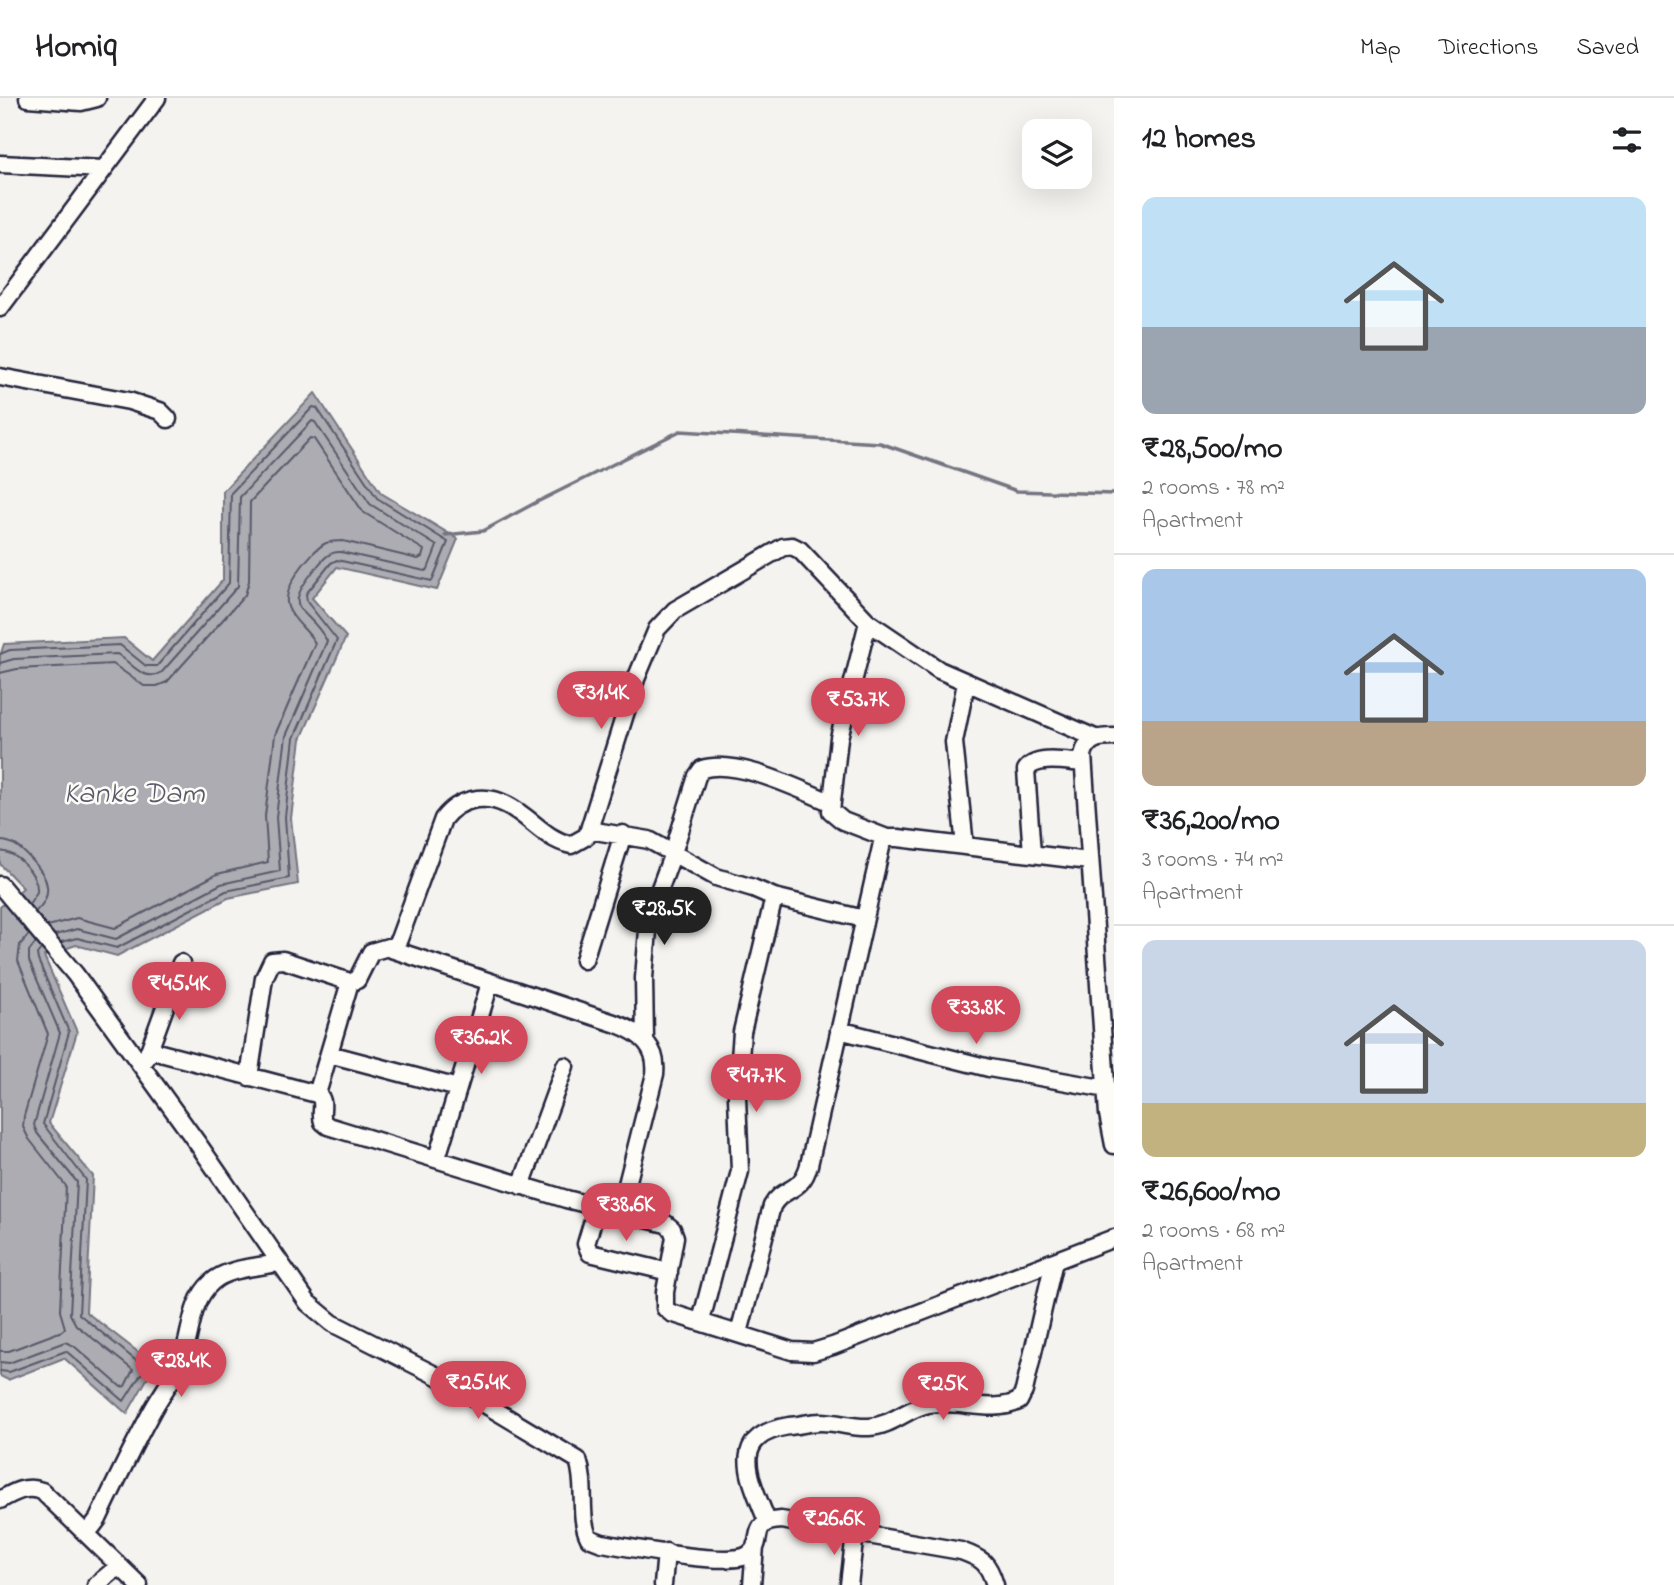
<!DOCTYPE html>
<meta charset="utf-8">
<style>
:root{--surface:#fff;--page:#f6f6f6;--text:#202124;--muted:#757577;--line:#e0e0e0;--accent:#d1495b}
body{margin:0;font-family:"Indie Flower",sans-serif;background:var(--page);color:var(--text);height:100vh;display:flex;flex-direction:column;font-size:26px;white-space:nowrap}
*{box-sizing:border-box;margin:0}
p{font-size:23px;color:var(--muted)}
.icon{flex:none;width:38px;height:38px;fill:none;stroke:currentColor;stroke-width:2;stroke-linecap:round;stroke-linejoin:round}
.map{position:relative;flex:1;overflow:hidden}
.sheet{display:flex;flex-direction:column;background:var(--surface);width:560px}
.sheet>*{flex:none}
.buttons{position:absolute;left:1022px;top:21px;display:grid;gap:14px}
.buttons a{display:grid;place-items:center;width:70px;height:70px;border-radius:14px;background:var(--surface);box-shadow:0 7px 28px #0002;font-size:35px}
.price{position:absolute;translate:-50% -60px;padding:0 16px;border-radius:24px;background:var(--accent);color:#fff;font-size:23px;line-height:46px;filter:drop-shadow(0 2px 4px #0008)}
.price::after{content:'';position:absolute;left:50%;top:42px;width:21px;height:16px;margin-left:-10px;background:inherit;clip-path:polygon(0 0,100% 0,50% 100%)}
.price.on{background:#222;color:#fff}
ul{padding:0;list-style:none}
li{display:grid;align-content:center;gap:14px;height:371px;padding:0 28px}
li+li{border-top:2px solid var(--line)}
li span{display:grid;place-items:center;height:217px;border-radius:14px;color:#555}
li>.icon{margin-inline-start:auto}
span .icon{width:126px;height:126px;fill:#fffc;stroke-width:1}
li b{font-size:30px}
h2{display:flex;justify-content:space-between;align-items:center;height:84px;padding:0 28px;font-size:30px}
header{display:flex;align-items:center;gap:42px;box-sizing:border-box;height:98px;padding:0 35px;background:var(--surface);border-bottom:2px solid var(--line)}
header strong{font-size:33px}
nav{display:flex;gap:38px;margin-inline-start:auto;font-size:24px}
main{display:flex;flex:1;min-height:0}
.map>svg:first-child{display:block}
.water{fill:#acacb2;stroke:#757582;stroke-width:2}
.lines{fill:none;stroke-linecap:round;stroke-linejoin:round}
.shore{stroke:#59596b;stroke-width:2}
.stream{stroke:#757582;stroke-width:3.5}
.minor-casing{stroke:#22223b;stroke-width:21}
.minor{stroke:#fdfcf7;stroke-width:16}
.labels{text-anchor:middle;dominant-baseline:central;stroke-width:5;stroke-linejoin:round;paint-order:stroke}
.water-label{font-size:30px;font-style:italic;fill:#59596b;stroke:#fdfcf7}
</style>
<header>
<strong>Homiq</strong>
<nav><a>Map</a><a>Directions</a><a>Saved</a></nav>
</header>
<main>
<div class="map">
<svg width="1114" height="1487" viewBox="0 0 1114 1487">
<rect width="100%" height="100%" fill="#f4f3ef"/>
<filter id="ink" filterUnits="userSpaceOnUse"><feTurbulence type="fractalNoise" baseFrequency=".0143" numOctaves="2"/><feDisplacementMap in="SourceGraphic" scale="14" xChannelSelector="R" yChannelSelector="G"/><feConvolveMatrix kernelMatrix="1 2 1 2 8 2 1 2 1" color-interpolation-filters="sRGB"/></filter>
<g filter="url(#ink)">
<!-- water -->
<path class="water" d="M 315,295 L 381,395 L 458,441 L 437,492 L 337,469 L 312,500 L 346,539 L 301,641 L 291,720 L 298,786 L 228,800 L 117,858 L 76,847 L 44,858 L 77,934 L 49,1025 L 93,1078 L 86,1214 L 155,1267 L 127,1316 L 64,1260 L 8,1282 L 0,1278 L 0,809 L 23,790 L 0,766 L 0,558 L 4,546 L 124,540 L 152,563 L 223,482 L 223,393 Z"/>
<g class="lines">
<!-- shore -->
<path class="shore" d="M 0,556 L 10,552 L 120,547 L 146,568 L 157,568 L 229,485 L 231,395 L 313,309 L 317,310 L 377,400 L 448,444 L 432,483 L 337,462 L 331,465 L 306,496 L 307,504 L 337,542 L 294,640 L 285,719 L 289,780 L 226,793 L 117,850 L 77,840 L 61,844
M 0,565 L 14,561 L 117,556 C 132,565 143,585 162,574 L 238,488 L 240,399 L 312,323 L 315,324 L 370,406 L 437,448 L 428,471 L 425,473 L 341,454 C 328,453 323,462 315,471 C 279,516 307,506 327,543 L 286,638 L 276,719 L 280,773 L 221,786 L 116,841 L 77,831 L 55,837
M 0,575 L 17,571 L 113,566 L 144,588 L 157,588 L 167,584 L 245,497 L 249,483 L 250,404 L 310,340 L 314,341 L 363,414 L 424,452 L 422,459 L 418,461 L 343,443 C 337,443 332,443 326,445 C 310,453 281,491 288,509 C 293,523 308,532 315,545 L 275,637 L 265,718 L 268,764 L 217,776 L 115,830 L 77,820 L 48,828
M 0,743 C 15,743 22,752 32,762 C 48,779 55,797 35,814
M 0,753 C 17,754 39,777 37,794 L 29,806
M 0,1253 L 9,1253 L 62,1233 L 65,1230 L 60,1213 L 66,1088 L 29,1041 L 23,1029 L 24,1018 L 48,936 L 18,863 L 20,847 L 29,836
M 0,1264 L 9,1265 L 65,1244 L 74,1248 L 121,1289 L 125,1288 L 133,1272 L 76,1227 L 70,1216 L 77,1084 L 37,1035 L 34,1027 L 60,935 L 29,863 L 29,853 L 36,844
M 0,1273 L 9,1274 L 66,1253 L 124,1303 L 145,1270 L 79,1216 L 86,1082 L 43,1026 L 69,934 L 38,862 L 37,856 L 41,851"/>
<!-- stream -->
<path class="stream" d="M 445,437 L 483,433 L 535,405 L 680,333 L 880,345 L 1017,393 L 1114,396"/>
<!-- minor casing -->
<g class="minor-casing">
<path id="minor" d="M 28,0 L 81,4 L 97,0
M 0,66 L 103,71
M 0,210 L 157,0
M 0,279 L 129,303 L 160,313 L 168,321
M 868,524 L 839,640 L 831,713 L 843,723 L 887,740
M 1114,639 C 1099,639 1087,640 1083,657 L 1108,1016 L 1114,1047
M 589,732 L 649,742 L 716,779 L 753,790 L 774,799 L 864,821
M 965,748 L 954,644 L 966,585
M 1032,756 L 1026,672 C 1036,657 1067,664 1083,665
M 0,787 L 75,876 L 198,1046 L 308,1205 L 332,1225 L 441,1280 L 578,1362 C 587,1388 578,1418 589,1440 L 602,1445 C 627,1449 729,1469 748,1457 C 767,1445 746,1424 781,1422 L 961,1453 C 983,1461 988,1464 995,1487
M 388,850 L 617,926 C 641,935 658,949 655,976 L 620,1114
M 584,862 L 623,736
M 839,932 L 989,970 L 1107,991
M 645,941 L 644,880 L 649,820 L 673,755 L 697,678 L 702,671 C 736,660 799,691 830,704
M 149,952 L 317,996 C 327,1003 319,1014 323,1024 L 328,1028 L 566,1101 L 666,1126 L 672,1131 L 675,1139 L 665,1194 L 665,1210 L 671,1215 L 792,1253 L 813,1254 L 833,1248 L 1114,1140
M 329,956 L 458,990
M 146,961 L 181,865
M 249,979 L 264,880 L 272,863 L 283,862 L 350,884 L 357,882 L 371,854 L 395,847 L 399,841 L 443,721 C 458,701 484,695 507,707 C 531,719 544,741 571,747 L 587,738 L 636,581 L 657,531 L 675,512 L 783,449 L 792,448 L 800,452 L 868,524 L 939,572 L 1095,640
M 317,996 L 350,884
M 437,1060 L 490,885
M 521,1088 L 565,968
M 597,1109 L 586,1146 L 590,1155 L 669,1174
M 701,1223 L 740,1073 L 737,999 L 742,934 L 774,799
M 739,1235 L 772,1108 C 783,1088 801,1096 809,1067 L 882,745 L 887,740 L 898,740 L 1089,763
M 0,1402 C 14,1394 26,1387 42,1393 L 139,1487
M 767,1423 C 751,1382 726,1338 789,1328 C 800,1327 811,1324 821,1324 C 837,1324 853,1330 869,1329 C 892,1328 907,1310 929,1306 C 958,1301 992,1316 1019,1303 L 1024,1293 L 1054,1163
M 84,1434 L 92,1429 L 98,1421 C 115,1385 132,1350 151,1315 C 161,1296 176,1278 183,1258 C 192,1233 190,1204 212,1184 C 227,1170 258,1169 278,1165
M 96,1487 L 119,1468
M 663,1487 L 666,1454
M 752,1487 L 755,1448
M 849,1487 L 855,1435"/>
</g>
<!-- minor -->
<use href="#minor" class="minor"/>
</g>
</g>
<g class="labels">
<!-- water labels -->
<g class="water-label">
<text x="134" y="697">Kanke Dam</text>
</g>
</g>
</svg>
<div class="buttons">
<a><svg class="icon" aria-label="layers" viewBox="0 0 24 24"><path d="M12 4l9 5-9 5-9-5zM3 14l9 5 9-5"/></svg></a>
</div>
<b class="price" style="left:601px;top:633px">₹31.4K</b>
<b class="price" style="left:858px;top:640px">₹53.7K</b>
<b class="price on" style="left:664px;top:849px">₹28.5K</b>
<b class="price" style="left:179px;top:924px">₹45.4K</b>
<b class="price" style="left:976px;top:948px">₹33.8K</b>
<b class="price" style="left:481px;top:978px">₹36.2K</b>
<b class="price" style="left:756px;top:1016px">₹47.7K</b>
<b class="price" style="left:626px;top:1145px">₹38.6K</b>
<b class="price" style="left:181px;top:1301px">₹28.4K</b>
<b class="price" style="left:478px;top:1323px">₹25.4K</b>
<b class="price" style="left:943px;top:1324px">₹25K</b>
<b class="price" style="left:834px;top:1459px">₹26.6K</b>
</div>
<section class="sheet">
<h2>12 homes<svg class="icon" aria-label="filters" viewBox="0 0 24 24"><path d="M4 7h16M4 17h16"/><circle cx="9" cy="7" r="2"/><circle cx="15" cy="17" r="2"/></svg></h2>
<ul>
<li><span style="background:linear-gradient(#bfe0f5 60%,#9aa5b1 0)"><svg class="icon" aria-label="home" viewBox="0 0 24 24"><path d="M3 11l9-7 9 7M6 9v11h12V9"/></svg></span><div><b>₹28,500/mo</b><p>2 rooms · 78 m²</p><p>Apartment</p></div></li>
<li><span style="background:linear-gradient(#a9c7e8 70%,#b9a48a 0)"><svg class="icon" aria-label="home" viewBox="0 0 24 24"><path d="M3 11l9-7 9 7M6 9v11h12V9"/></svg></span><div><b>₹36,200/mo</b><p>3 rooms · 74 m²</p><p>Apartment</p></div></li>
<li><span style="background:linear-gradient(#c9d6e8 75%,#c2b280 0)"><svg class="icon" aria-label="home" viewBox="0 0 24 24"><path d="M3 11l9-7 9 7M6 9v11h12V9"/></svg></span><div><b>₹26,600/mo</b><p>2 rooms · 68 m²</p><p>Apartment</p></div></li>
</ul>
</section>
</main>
